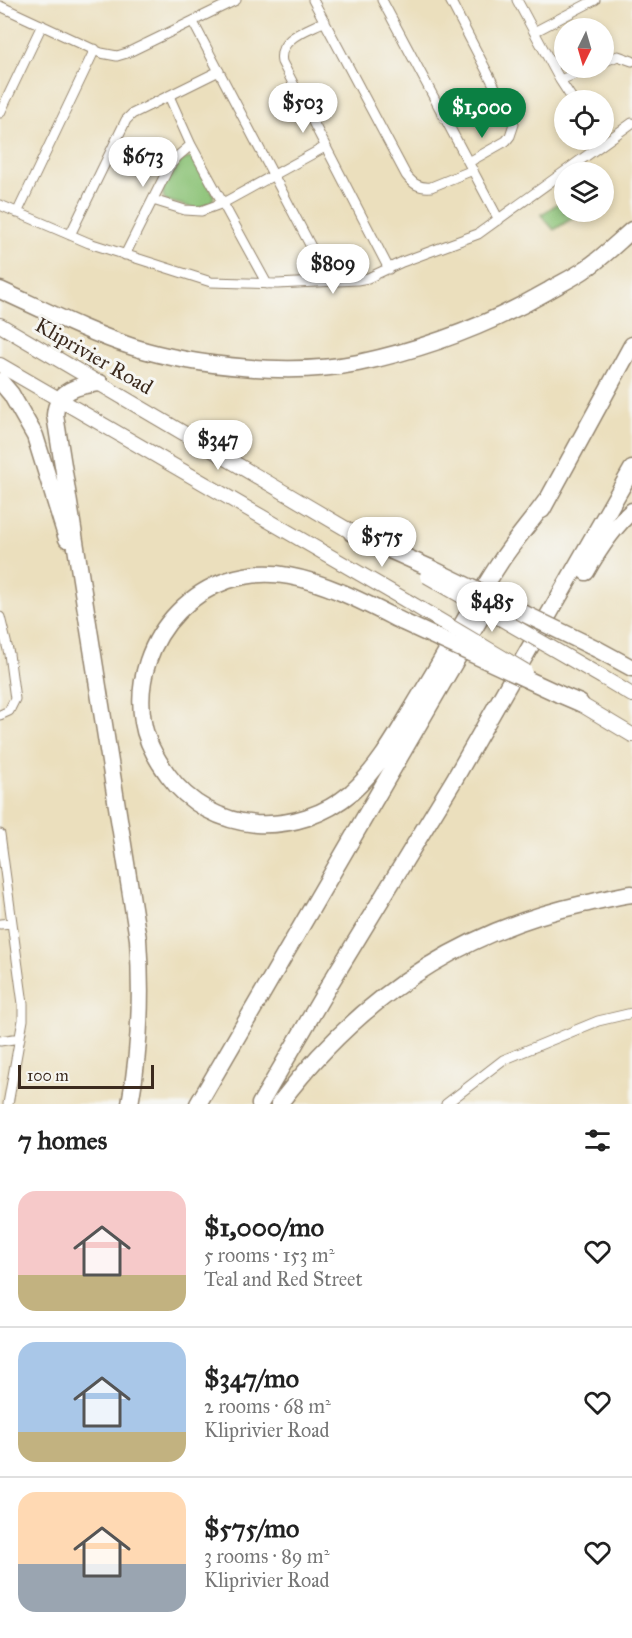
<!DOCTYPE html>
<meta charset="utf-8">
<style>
:root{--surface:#fff;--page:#f6f6f6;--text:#222;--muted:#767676;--line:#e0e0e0;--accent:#0b8043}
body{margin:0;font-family:"IM FELL Great Primer",serif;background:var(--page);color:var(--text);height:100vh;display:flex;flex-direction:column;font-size:22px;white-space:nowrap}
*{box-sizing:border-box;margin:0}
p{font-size:20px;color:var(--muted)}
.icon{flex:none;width:33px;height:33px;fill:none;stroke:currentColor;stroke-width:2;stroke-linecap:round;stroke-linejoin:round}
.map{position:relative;height:1104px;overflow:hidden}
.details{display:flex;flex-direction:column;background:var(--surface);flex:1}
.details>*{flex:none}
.needle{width:39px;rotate:185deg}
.controls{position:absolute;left:554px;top:18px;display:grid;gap:12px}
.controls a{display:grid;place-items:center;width:60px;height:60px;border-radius:50%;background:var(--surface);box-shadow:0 3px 9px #0003;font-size:30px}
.scale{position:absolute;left:18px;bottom:15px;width:136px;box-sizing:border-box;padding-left:6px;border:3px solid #3b2a1e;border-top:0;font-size:16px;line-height:21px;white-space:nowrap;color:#3b2a1e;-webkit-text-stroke:4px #f6f6f2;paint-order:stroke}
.price{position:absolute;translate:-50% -51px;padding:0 14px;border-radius:21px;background:#fff;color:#222;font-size:20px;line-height:39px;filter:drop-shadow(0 2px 3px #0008)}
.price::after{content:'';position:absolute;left:50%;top:36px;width:18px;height:14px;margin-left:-9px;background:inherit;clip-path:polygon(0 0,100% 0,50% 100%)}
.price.on{background:var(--accent);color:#fff}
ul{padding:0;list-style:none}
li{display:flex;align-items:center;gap:18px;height:150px;padding:0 18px}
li+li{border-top:2px solid var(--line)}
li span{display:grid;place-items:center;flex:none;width:168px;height:120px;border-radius:18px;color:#555}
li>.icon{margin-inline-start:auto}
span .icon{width:72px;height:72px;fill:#fffc;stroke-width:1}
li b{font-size:26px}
h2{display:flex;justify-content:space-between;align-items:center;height:72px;padding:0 18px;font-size:26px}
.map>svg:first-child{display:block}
.green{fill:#8cc377;stroke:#64764a;stroke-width:1.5}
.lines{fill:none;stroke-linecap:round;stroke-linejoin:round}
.minor-casing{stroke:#93846e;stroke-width:11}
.secondary-casing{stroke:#93846e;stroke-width:16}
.motorway-casing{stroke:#93846e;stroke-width:19}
.minor{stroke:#fff;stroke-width:9}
.secondary{stroke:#fff;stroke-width:14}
.motorway{stroke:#fff;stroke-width:16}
.secondary-bridge-casing{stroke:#93846e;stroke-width:16;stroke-linecap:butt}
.motorway-bridge-casing{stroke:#93846e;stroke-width:19;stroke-linecap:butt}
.secondary-bridge{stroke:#fff;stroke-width:14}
.motorway-bridge{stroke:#fff;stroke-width:16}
.labels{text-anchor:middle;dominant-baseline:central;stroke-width:6;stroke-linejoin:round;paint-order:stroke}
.street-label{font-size:21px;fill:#3b2a1e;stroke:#f6f6f2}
</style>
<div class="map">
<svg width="632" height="1104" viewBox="0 0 632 1104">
<rect width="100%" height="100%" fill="#f6f6f2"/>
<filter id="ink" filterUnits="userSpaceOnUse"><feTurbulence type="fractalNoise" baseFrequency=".0167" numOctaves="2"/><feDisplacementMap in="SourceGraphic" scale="12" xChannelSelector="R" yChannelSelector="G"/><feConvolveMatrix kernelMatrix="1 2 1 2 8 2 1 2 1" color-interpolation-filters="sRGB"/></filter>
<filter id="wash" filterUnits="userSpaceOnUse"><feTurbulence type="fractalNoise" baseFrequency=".008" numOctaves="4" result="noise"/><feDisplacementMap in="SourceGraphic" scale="24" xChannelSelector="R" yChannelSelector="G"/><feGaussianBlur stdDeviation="1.35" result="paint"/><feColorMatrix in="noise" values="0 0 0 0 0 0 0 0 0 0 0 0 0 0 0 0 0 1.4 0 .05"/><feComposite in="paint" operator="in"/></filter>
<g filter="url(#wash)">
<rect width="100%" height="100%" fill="#ebdfbd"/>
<!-- green -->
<path class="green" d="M 189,158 L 196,161 L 214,195 L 212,204 L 196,209 L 165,200 C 157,186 174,161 189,158 Z
M 564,199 L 564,212 L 582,212 L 554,230 L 541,215 Z"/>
</g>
<g filter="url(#ink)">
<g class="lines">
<!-- minor casing -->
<g class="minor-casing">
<path id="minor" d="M 313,0 L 406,175 C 413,184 419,188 431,187 L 473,170
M 382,0 L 499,220
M 450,0 L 514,124 L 510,136 L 506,141 L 469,162
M 517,0 L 560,80 L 573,100
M 0,6 L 101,53 L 117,56 L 127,53 L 236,0
M 325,21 C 308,30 277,38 282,62 L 389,269
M 193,22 L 329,281
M 534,32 L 595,0
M 603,62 L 618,56 L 632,61
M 560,80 L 590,68
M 169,96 L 191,145 L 267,284
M 0,113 L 42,25
M 153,200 L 185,210 L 201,211 L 223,203 L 325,147
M 0,205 L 89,243 L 211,282 L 277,284 L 357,280 L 368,278 L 402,262 L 478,234 L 632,123
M 17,213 L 95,49
M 70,235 L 126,120 L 132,114 L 219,71
M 125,255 L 169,167 L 178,156 L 191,145
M 0,617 L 9,654 L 15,699 L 9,711 L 0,715
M 0,834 L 23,1004 L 23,1020 L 8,1104
M 0,924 L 12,923
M 0,1041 L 20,1038
M 446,1104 L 503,1060 L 598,1021 L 632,1013"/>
</g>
<!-- secondary casing -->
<g class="secondary-casing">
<path id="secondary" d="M 0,325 L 360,537
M 0,365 L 407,601
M 602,677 L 632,695
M 572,699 L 632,735"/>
</g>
<!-- motorway casing -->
<g class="motorway-casing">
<path id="motorway" d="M 0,290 C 44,310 87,332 133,347 C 197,367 292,376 358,363 C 425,349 489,325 548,291 C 561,283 575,277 587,268 C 603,257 617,243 632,230
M 0,381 L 11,394 L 35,436 L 67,539
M 100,383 C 78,385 57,390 55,415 L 138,939 C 142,995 140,1049 130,1104
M 542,510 L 632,345
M 352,533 L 430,568
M 586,572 C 598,551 613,527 632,511
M 403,622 C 367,604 328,583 289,576 C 203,560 129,638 143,722 C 146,742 157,760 168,775 C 189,804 221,821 256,824 C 291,826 325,815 352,792 C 382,765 402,725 423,691 C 449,649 472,605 499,564 C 513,542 531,522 546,501
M 597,649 L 632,668
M 559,694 L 580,703
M 198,1104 L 492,598
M 260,1104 L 331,982 L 454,780 L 632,469
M 279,1104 C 356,1002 457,932 583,904 C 599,901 615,896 632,894"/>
</g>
<!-- minor -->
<use href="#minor" class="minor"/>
<!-- secondary -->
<use href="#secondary" class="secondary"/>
<!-- motorway -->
<use href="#motorway" class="motorway"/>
<!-- secondary-bridge casing -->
<g class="secondary-bridge-casing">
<path id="secondary-bridge" d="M 427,576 L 602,677
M 407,601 L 525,671"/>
</g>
<!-- motorway-bridge casing -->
<g class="motorway-bridge-casing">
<path id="motorway-bridge" d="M 430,568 L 597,649
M 403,622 L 559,694"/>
</g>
<!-- secondary-bridge -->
<use href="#secondary-bridge" class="secondary-bridge"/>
<!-- motorway-bridge -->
<use href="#motorway-bridge" class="motorway-bridge"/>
</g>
</g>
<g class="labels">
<!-- street labels -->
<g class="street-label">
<text transform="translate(94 356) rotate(30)">Kliprivier Road</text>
</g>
</g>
</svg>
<div class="controls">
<a><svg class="needle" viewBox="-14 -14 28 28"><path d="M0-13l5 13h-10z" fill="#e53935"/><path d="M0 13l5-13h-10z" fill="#767676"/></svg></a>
<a><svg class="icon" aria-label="locate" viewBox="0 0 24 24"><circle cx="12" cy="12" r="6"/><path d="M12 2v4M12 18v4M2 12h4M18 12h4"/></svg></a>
<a><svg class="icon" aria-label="layers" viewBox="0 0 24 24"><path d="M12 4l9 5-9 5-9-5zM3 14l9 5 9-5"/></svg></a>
</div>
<div class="scale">100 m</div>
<b class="price" style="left:303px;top:134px">$503</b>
<b class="price on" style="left:482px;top:139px">$1,000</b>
<b class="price" style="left:143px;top:188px">$673</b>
<b class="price" style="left:333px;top:295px">$809</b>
<b class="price" style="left:218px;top:471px">$347</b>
<b class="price" style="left:382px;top:568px">$575</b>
<b class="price" style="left:492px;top:633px">$485</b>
</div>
<section class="details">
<h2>7 homes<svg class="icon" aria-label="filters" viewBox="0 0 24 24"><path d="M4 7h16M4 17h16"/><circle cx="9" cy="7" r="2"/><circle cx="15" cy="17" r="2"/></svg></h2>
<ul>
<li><span style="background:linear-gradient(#f6c9c9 70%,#c2b280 0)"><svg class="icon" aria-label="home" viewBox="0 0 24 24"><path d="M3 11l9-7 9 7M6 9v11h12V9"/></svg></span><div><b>$1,000/mo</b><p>5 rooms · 153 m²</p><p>Teal and Red Street</p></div><svg class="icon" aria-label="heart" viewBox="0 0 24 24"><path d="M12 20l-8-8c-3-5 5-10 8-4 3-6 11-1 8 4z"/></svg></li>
<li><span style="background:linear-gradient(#a9c7e8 75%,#c2b280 0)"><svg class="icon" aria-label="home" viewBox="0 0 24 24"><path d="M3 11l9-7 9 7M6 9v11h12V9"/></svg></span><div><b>$347/mo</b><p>2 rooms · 68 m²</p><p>Kliprivier Road</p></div><svg class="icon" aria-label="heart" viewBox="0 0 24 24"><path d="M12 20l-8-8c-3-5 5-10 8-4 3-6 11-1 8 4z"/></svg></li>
<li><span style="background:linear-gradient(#ffd9b3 60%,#9aa5b1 0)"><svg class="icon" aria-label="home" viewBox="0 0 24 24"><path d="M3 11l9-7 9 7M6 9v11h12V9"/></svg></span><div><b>$575/mo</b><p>3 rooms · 89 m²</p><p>Kliprivier Road</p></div><svg class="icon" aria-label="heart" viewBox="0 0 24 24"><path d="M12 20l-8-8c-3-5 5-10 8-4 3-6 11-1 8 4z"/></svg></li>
</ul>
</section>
